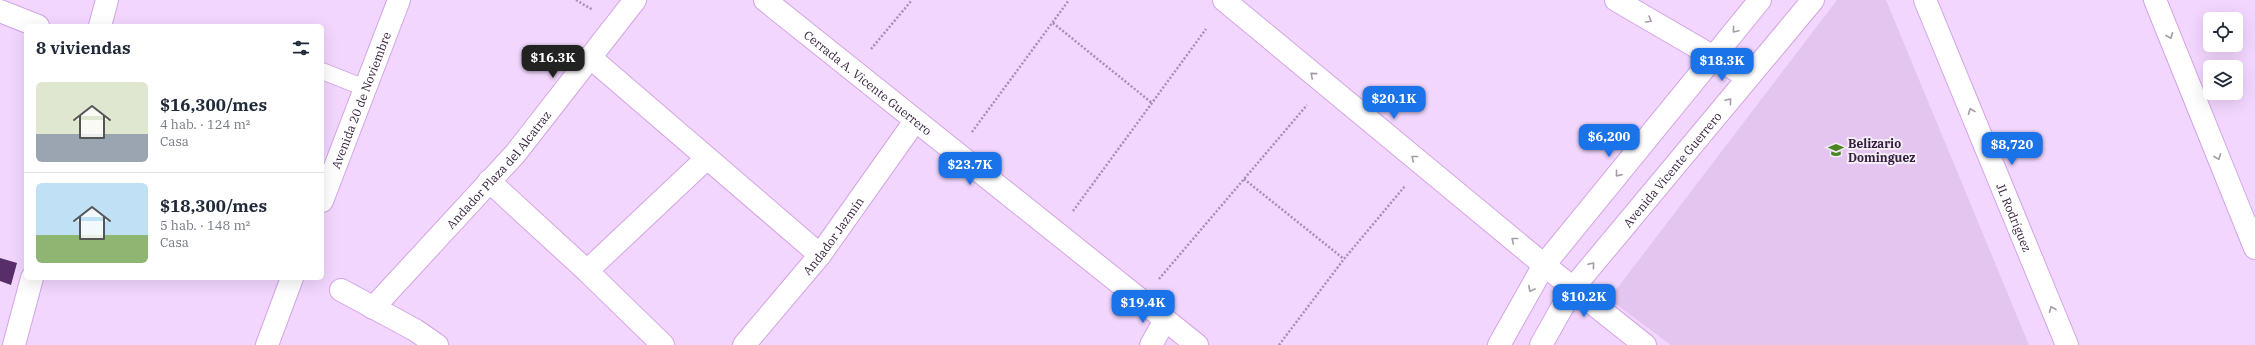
<!DOCTYPE html>
<html lang="es">
<meta charset="utf-8">
<style>
:root{--surface:#fff;--page:#f2f2f3;--text:#1f2937;--muted:#747a83;--line:#e0e1e3;--accent:#1a73e8}
body{margin:0;font-family:"IBM Plex Serif",serif;background:var(--page);color:var(--text);height:100vh;display:flex;flex-direction:column;font-size:15px;white-space:nowrap}
*{box-sizing:border-box;margin:0}
p{font-size:13px;color:var(--muted)}
.icon{flex:none;width:22px;height:22px;fill:none;stroke:currentColor;stroke-width:2;stroke-linecap:round;stroke-linejoin:round}
.map{position:relative;flex:1;overflow:hidden}
.details{position:absolute;left:24px;top:24px;width:300px;height:256px;display:flex;flex-direction:column;background:var(--surface);border-radius:6px;box-shadow:0 4px 16px #0002}
.details>*{flex:none}
.tools{position:absolute;left:2203px;top:12px;display:grid;gap:8px}
.tools a{display:grid;place-items:center;width:40px;height:40px;border-radius:6px;background:var(--surface);box-shadow:0 4px 16px #0002;font-size:20px}
.price{position:absolute;translate:-50% -34px;padding:0 9px;border-radius:8px;background:var(--accent);color:#fff;font-size:13px;line-height:26px;filter:drop-shadow(0 1px 2px #0008)}
.price::after{content:'';position:absolute;left:50%;top:24px;width:12px;height:9px;margin-left:-6px;background:inherit;clip-path:polygon(0 0,100% 0,50% 100%)}
.price.current{background:#222;color:#fff}
ul{padding:0;list-style:none}
li{display:flex;align-items:center;gap:12px;height:100px;padding:0 12px}
li+li{border-top:1px solid var(--line)}
li span{display:grid;place-items:center;flex:none;width:112px;height:80px;border-radius:6px;color:#555}
li>.icon{margin-inline-start:auto}
span .icon{width:48px;height:48px;fill:#fffc;stroke-width:1}
li b{font-size:17px}
h2{display:flex;justify-content:space-between;align-items:center;height:48px;padding:0 12px;font-size:17px}
.map>svg:first-child{display:block}
.built{fill:#e4c5f0}
.building{fill:#582e68}
.lines{fill:none;stroke-linecap:round;stroke-linejoin:round}
.lane-casing{stroke:#d3a4e6;stroke-width:18}
.street-casing{stroke:#d3a4e6;stroke-width:24}
.secondary-casing{stroke:#d3a4e6;stroke-width:24}
.path{stroke:#a78fb1;stroke-width:2.5;stroke-dasharray:2 2;stroke-linecap:butt}
.lane{stroke:#fff;stroke-width:16}
.street{stroke:#fff;stroke-width:22}
.secondary{stroke:#fff;stroke-width:22}
.oneway{stroke:#a49ba7}
.labels{text-anchor:middle;dominant-baseline:central;stroke-width:4;stroke-linejoin:round;paint-order:stroke}
.street-label{font-size:12px;fill:#34213b;stroke:#f5ebf9}
.poi-label{font-size:12px;font-weight:bold;fill:#34213b;stroke:#f5ebf9;text-anchor:start}
</style>
<div class="map">
<svg width="2255" height="345" viewBox="0 0 2255 345">
<rect width="100%" height="100%" fill="#f2d6fe"/>
<!-- built -->
<path class="built" d="M 1837,0 L 1886,0 L 2029,345 L 1671,345 L 1609,299 Z"/>
<!-- building -->
<path class="building" d="M 0,258 L 17,263 L 11,285 L 0,281 Z"/>
<g class="lines">
<!-- lane casing -->
<g class="lane-casing">
<path id="lane" d="M 322,71 L 365,88"/>
</g>
<!-- street casing -->
<g class="street-casing">
<g id="street">
<path id="s1" d="M 765,0 L 1197,345"/>
<path d="M 1224,0 L 1544,265 L 1645,345"/>
<path d="M 1616,0 L 1748,77"/>
<path id="s2" d="M 1925,0 L 2067,345"/>
<path d="M 2155,0 L 2255,248"/>
<path d="M 0,11 L 38,26"/>
<path d="M 100,26 L 107,0"/>
<path d="M 591,58 L 820,255"/>
<path d="M 489,181 L 587,271 L 663,345"/>
<path id="s3" d="M 322,201 L 399,0"/>
<path d="M 587,271 L 707,158"/>
<path d="M 341,290 L 415,330 L 437,345"/>
<path id="s4" d="M 373,308 L 515,154 L 635,0"/>
<path d="M 14,345 L 32,278"/>
<path d="M 267,345 L 292,278"/>
<path id="s5" d="M 744,345 L 820,255 L 915,121"/>
<path d="M 1151,345 L 1165,320"/>
</g>
</g>
<!-- secondary casing -->
<g class="secondary-casing">
<g id="secondary">
<path d="M 1499,345 L 1544,265 L 1760,0"/>
<path id="s6" d="M 1541,345 L 1573,288 L 1813,0"/>
</g>
</g>
<!-- path -->
<path class="path" d="M 576,0 L 593,10
M 1053,23 L 1152,103
M 871,49 L 912,0
M 972,132 L 1069,0
M 1244,179 L 1344,259
M 1073,211 L 1206,29
M 1159,279 L 1307,105
M 1279,345 L 1344,259 L 1405,186"/>
<!-- lane -->
<use href="#lane" class="lane"/>
<!-- street -->
<use href="#street" class="street"/>
<!-- secondary -->
<use href="#secondary" class="secondary"/>
</g>
<!-- one-way arrows -->
<defs><path id="oneway-chevron" d="M-2-3.5L2.5 0L-2 3.5" fill="none" stroke-width="1.6" stroke-linecap="round" stroke-linejoin="round"/></defs>
<g class="oneway">
<use href="#oneway-chevron" transform="translate(1649 20) rotate(30)"/>
<use href="#oneway-chevron" transform="translate(1735 30) rotate(130)"/>
<use href="#oneway-chevron" transform="translate(2170 36) rotate(68)"/>
<use href="#oneway-chevron" transform="translate(1313 75) rotate(-140)"/>
<use href="#oneway-chevron" transform="translate(1729 101) rotate(-50)"/>
<use href="#oneway-chevron" transform="translate(1971 111) rotate(-112)"/>
<use href="#oneway-chevron" transform="translate(2218 157) rotate(68)"/>
<use href="#oneway-chevron" transform="translate(1414 158) rotate(-141)"/>
<use href="#oneway-chevron" transform="translate(1618 174) rotate(129)"/>
<use href="#oneway-chevron" transform="translate(1514 240) rotate(-141)"/>
<use href="#oneway-chevron" transform="translate(1592 265) rotate(-50)"/>
<use href="#oneway-chevron" transform="translate(1531 289) rotate(119)"/>
<use href="#oneway-chevron" transform="translate(2052 309) rotate(-112)"/>
</g>
<!-- icons -->
<defs>
<g id="school-bare" transform="scale(1.2)"><path d="M0-5L7-2L0 1L-7-2ZM-4 1L0 2.5L4 1V4Q0 6-4 4Z" fill="#498523" stroke="#f5ebf9" stroke-width="2.5" paint-order="stroke"/></g>
</defs>
<g fill-rule="evenodd">
<use href="#school-bare" x="1836" y="150"/>
</g>
<g class="labels">
<!-- street labels -->
<g class="street-label">
<text stroke="none"><textPath href="#s1" startOffset="132">Cerrada A. Vicente Guerrero</textPath></text>
<text stroke="none"><textPath href="#s3" startOffset="108">Avenida 20 de Noviembre</textPath></text>
<text stroke="none"><textPath href="#s4" startOffset="187">Andador Plaza del Alcatraz</textPath></text>
<text stroke="none"><textPath href="#s6" startOffset="220">Avenida Vicente Guerrero</textPath></text>
<text stroke="none"><textPath href="#s2" startOffset="235">JL Rodríguez</textPath></text>
<text stroke="none"><textPath href="#s5" startOffset="141">Andador Jazmín</textPath></text>
</g>
<!-- poi labels -->
<g class="poi-label">
<text x="1848" y="143">Belizario<tspan x="1848" dy="14">Dominguez</tspan></text>
</g>
</g>
</svg>
<div class="tools">
<a><svg class="icon" aria-label="locate" viewBox="0 0 24 24"><circle cx="12" cy="12" r="6"/><path d="M12 2v4M12 18v4M2 12h4M18 12h4"/></svg></a>
<a><svg class="icon" aria-label="layers" viewBox="0 0 24 24"><path d="M12 4l9 5-9 5-9-5zM3 14l9 5 9-5"/></svg></a>
</div>
<b class="price current" style="left:553px;top:79px">$16.3K</b>
<b class="price" style="left:1722px;top:82px">$18.3K</b>
<b class="price" style="left:1394px;top:120px">$20.1K</b>
<b class="price" style="left:1609px;top:158px">$6,200</b>
<b class="price" style="left:2012px;top:166px">$8,720</b>
<b class="price" style="left:970px;top:186px">$23.7K</b>
<b class="price" style="left:1584px;top:318px">$10.2K</b>
<b class="price" style="left:1143px;top:324px">$19.4K</b>
<section class="details">
<h2>8 viviendas<svg class="icon" aria-label="filters" viewBox="0 0 24 24"><path d="M4 7h16M4 17h16"/><circle cx="9" cy="7" r="2"/><circle cx="15" cy="17" r="2"/></svg></h2>
<ul>
<li><span style="background:linear-gradient(#dfe7d0 65%,#9aa5b1 0)"><svg class="icon" aria-label="home" viewBox="0 0 24 24"><path d="M3 11l9-7 9 7M6 9v11h12V9"/></svg></span><div><b>$16,300/mes</b><p>4 hab. · 124 m²</p><p>Casa</p></div></li>
<li><span style="background:linear-gradient(#bfe0f5 65%,#8fb573 0)"><svg class="icon" aria-label="home" viewBox="0 0 24 24"><path d="M3 11l9-7 9 7M6 9v11h12V9"/></svg></span><div><b>$18,300/mes</b><p>5 hab. · 148 m²</p><p>Casa</p></div></li>
</ul>
</section>
</div>
